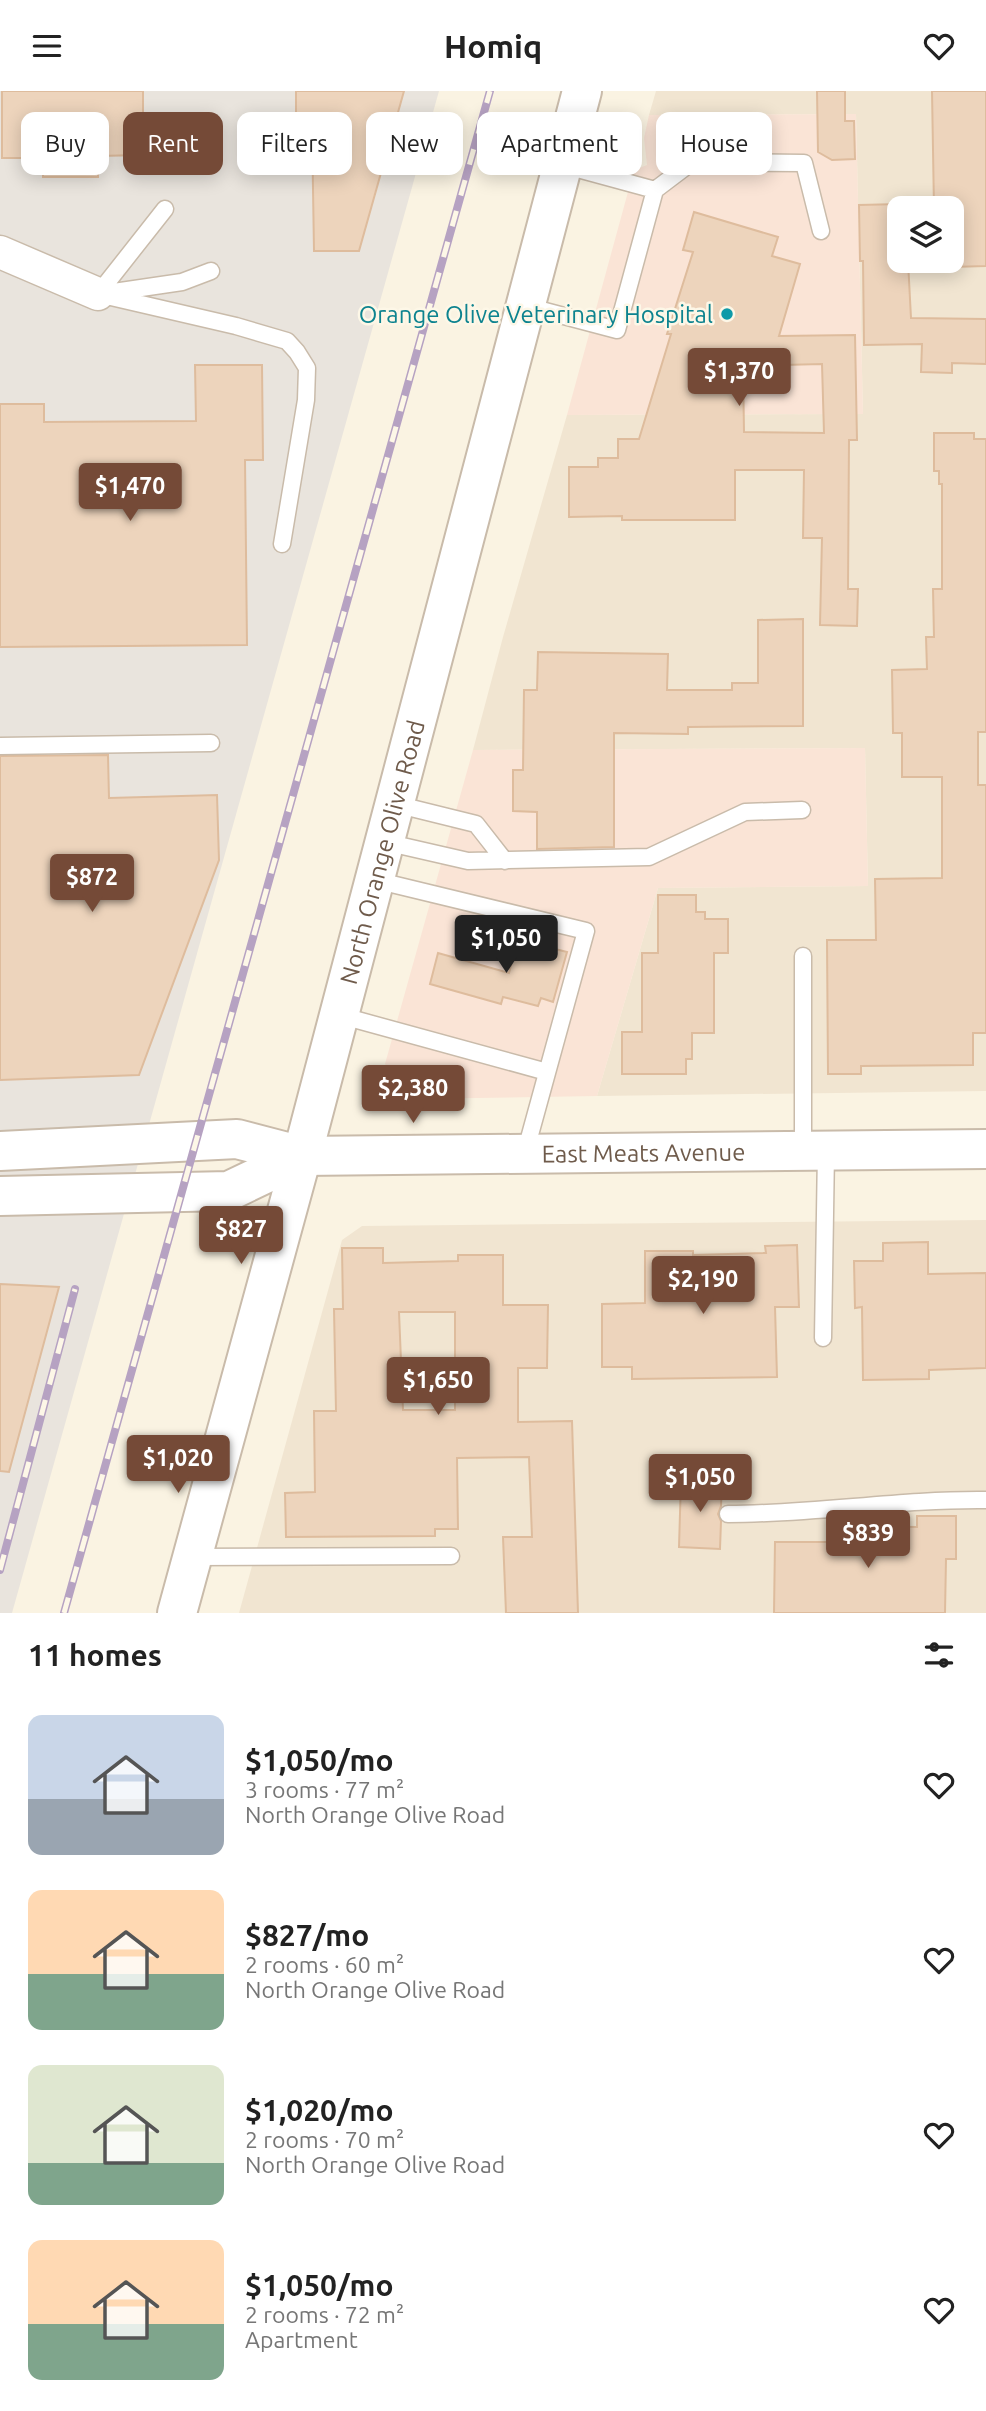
<!DOCTYPE html>
<meta charset="utf-8">
<style>
:root{--surface:#fff;--page:#f2f2f2;--text:#222;--muted:#767676;--accent:#754a37}
body{margin:0;font-family:Ubuntu,sans-serif;background:var(--page);color:var(--text);height:100vh;display:flex;flex-direction:column;font-size:26px;white-space:nowrap}
*{box-sizing:border-box;margin:0}
p{font-size:23px;color:var(--muted)}
.icon{flex:none;width:38px;height:38px;fill:none;stroke:currentColor;stroke-width:2;stroke-linecap:round;stroke-linejoin:round}
.map{position:relative;height:1522px;overflow:hidden}
.drawer{display:flex;flex-direction:column;background:var(--surface);flex:1}
.drawer>*{flex:none}
.guide{position:absolute;left:21px;top:21px;width:945px;height:63px;display:flex;gap:14px}
.buttons{position:absolute;left:887px;top:105px;display:grid;gap:14px}
.buttons a{display:grid;place-items:center;width:77px;height:77px;border-radius:14px;background:var(--surface);box-shadow:0 4px 18px #0003;font-size:35px}
.price{position:absolute;translate:-50% -60px;padding:0 16px;border-radius:7px;background:var(--accent);color:#fff;font-size:23px;line-height:46px;filter:drop-shadow(0 2px 4px #0008)}
.price::after{content:'';position:absolute;left:50%;top:42px;width:21px;height:16px;margin-left:-10px;background:inherit;clip-path:polygon(0 0,100% 0,50% 100%)}
.price.active{background:#222;color:#fff}
ul{padding:0;list-style:none}
li{display:flex;align-items:center;gap:21px;height:175px;padding:0 28px}
li span{display:grid;place-items:center;flex:none;width:196px;height:140px;border-radius:14px;color:#555}
li>.icon{margin-inline-start:auto}
span .icon{width:84px;height:84px;fill:#fffc;stroke-width:1}
li b{font-size:30px}
h2{display:flex;justify-content:space-between;align-items:center;height:84px;padding:0 28px;font-size:30px}
.pill{padding:0 24px;border-radius:14px;background:var(--surface);box-shadow:0 4px 18px #0003;font-size:24px;line-height:63px}
.pill.active{background:var(--accent);color:#fff}
header{display:flex;justify-content:space-between;align-items:center;height:91px;padding:0 28px;background:var(--surface);font-size:32px;font-weight:700}
.map>svg:first-child{display:block}
.residential{fill:#f1e5d1;fill-rule:evenodd}
.commercial{fill:#fae4d6}
.industrial{fill:#e9e4dd}
.building{fill:#edd4bc;stroke:#debc9d;stroke-width:2;fill-rule:evenodd}
.lines{fill:none;stroke-linecap:round;stroke-linejoin:round}
.service-casing{stroke:#c9bbaa;stroke-width:19}
.minor-casing{stroke:#c9bbaa;stroke-width:35}
.tertiary-casing{stroke:#c9bbaa;stroke-width:42}
.service{stroke:#fff;stroke-width:16}
.minor{stroke:#fff;stroke-width:32}
.tertiary{stroke:#fff;stroke-width:38}
.rail-casing{stroke:#b6a2c2;stroke-width:8}
.rail{stroke:#fdf7e7;stroke-width:5;stroke-dasharray:16;stroke-linecap:butt}
.culture-dot{fill:#0f9aa8;stroke:#fdf7e7;stroke-width:2.5}
.labels{text-anchor:middle;dominant-baseline:central;stroke-width:5;stroke-linejoin:round;paint-order:stroke}
.culture-label{font-size:24px;fill:#0d838f;stroke:#fdf7e7;text-anchor:end}
.street-label{font-size:24px;fill:#6f5b4b;stroke:#fdf7e7}
</style>
<header><svg class="icon" aria-label="menu" viewBox="0 0 24 24"><path d="M4 6h16M4 12h16M4 18h16"/></svg>Homiq<svg class="icon" aria-label="heart" viewBox="0 0 24 24"><path d="M12 20l-8-8c-3-5 5-10 8-4 3-6 11-1 8 4z"/></svg></header>
<div class="map">
<svg width="986" height="1522" viewBox="0 0 986 1522">
<rect width="100%" height="100%" fill="#faf3e2"/>
<!-- residential -->
<path class="residential" d="M 656,0 L 986,0 L 986,1000 L 597,1005 L 658,797 L 868,795 L 865,657 L 473,659 L 503,546 L 567,324 L 863,323 L 856,23 L 649,24 ZM 900,117 L 952,117 L 952,170 L 900,170 Z
M 986,1129 L 986,1522 L 239,1522 L 342,1149 L 362,1135 Z"/>
<!-- commercial -->
<path class="commercial" d="M 856,23 L 863,323 L 567,324 L 634,79 L 647,74 L 644,47 L 649,24 Z
M 865,657 L 868,795 L 658,797 L 597,1005 L 411,1008 L 385,973 L 473,659 Z"/>
<!-- industrial -->
<path class="industrial" d="M 0,0 L 439,0 L 12,1522 L 0,1522 Z"/>
<!-- building -->
<path class="building" d="M 2,0 L 143,0 L 143,64 L 98,65 L 98,86 L 43,86 L 43,67 L 2,67 Z
M 296,0 L 404,0 L 359,160 L 314,160 L 312,36 L 296,36 Z
M 817,0 L 845,0 L 845,30 L 854,30 L 855,68 L 832,69 L 818,61 Z
M 932,0 L 986,0 L 986,175 L 952,176 L 952,117 L 934,117 Z
M 900,113 L 900,170 L 908,170 L 911,227 L 986,228 L 986,273 L 952,272 L 952,282 L 921,281 L 922,253 L 864,254 L 863,170 L 860,170 L 859,114 Z
M 694,121 L 778,146 L 772,165 L 800,173 L 779,245 L 855,244 L 857,349 L 849,349 L 848,498 L 858,498 L 857,535 L 820,534 L 822,447 L 803,447 L 804,379 L 735,379 L 735,429 L 622,429 L 622,425 L 569,426 L 569,376 L 598,376 L 598,367 L 618,367 L 618,348 L 639,348 L 671,243 L 667,243 L 693,161 L 683,159 ZM 822,273 L 824,342 L 744,341 L 743,275 Z
M 195,274 L 262,274 L 263,369 L 245,369 L 247,554 L 0,556 L 0,313 L 44,313 L 44,331 L 196,330 Z
M 934,342 L 974,342 L 974,348 L 986,348 L 986,641 L 978,641 L 978,694 L 986,694 L 986,942 L 973,942 L 973,974 L 861,975 L 861,983 L 828,983 L 827,849 L 876,849 L 875,788 L 942,787 L 942,686 L 902,686 L 902,642 L 893,642 L 892,579 L 927,578 L 926,546 L 934,546 L 933,498 L 942,498 L 942,393 L 939,393 L 939,380 L 934,380 Z
M 803,528 L 803,635 L 688,636 L 688,643 L 614,642 L 614,756 L 537,758 L 537,721 L 513,720 L 513,679 L 523,679 L 524,599 L 537,599 L 538,561 L 668,563 L 667,599 L 732,599 L 732,592 L 758,592 L 758,529 Z
M 108,664 L 109,707 L 217,704 L 219,769 L 139,984 L 0,989 L 0,665 Z
M 658,804 L 696,804 L 696,821 L 705,821 L 705,828 L 728,828 L 728,862 L 714,862 L 714,942 L 692,942 L 692,968 L 686,968 L 686,983 L 622,983 L 622,941 L 642,941 L 642,862 L 658,862 Z
M 519,844 L 556,854 L 555,858 L 567,861 L 553,911 L 541,907 L 538,915 L 503,906 L 501,913 L 430,893 L 438,862 L 509,882 Z
M 928,1151 L 928,1183 L 986,1182 L 986,1277 L 929,1279 L 929,1288 L 863,1289 L 862,1216 L 855,1217 L 854,1170 L 883,1170 L 883,1152 Z
M 797,1154 L 799,1216 L 775,1216 L 777,1286 L 632,1288 L 632,1276 L 602,1276 L 602,1213 L 645,1212 L 645,1160 L 693,1160 L 693,1164 L 766,1162 L 765,1155 Z
M 342,1157 L 383,1157 L 383,1172 L 458,1170 L 458,1164 L 503,1164 L 503,1214 L 548,1214 L 547,1277 L 518,1277 L 518,1331 L 572,1330 L 578,1522 L 506,1522 L 503,1446 L 532,1446 L 529,1366 L 457,1367 L 458,1438 L 435,1438 L 435,1445 L 286,1446 L 285,1402 L 315,1401 L 314,1320 L 336,1320 L 334,1218 L 343,1218 ZM 399,1221 L 455,1221 L 455,1319 L 403,1319 Z
M 0,1193 L 59,1196 L 9,1381 L 0,1380 Z
M 681,1389 L 722,1390 L 721,1415 L 718,1423 L 721,1430 L 720,1458 L 679,1456 Z
M 917,1425 L 956,1425 L 956,1468 L 946,1468 L 945,1522 L 774,1522 L 775,1451 L 846,1451 L 846,1435 L 917,1436 Z"/>
<g class="lines">
<!-- service casing -->
<g class="service-casing">
<path id="service" d="M 655,99 L 692,71 L 804,72 L 821,140
M 107,202 L 182,191 L 211,180
M 98,203 L 236,235 L 287,250 L 297,261 L 307,277 L 306,309 L 282,453
M 98,203 L 165,118
M 526,215 L 617,239 L 655,99 L 563,74
M 0,655 L 211,652
M 395,713 L 476,733 L 505,770
M 385,751 L 468,770 L 649,766 L 745,721 L 802,719
M 375,789 L 586,840 L 525,1062
M 803,865 L 803,1060
M 339,924 L 547,981
M 823,1247 L 826,1060
M 728,1423 C 815,1423 900,1408 986,1409
M 192,1466 L 451,1465"/>
</g>
<!-- minor casing -->
<g class="minor-casing">
<path id="minor" d="M 0,161 L 98,203"/>
</g>
<!-- tertiary casing -->
<g class="tertiary-casing">
<g id="tertiary">
<path id="s1" d="M 0,1060 L 237,1048 L 302,1065 L 986,1058"/>
<path d="M 0,1105 L 229,1100 L 302,1065"/>
<path id="s2" d="M 177,1522 L 302,1065 L 582,0"/>
</g>
</g>
<!-- service -->
<use href="#service" class="service"/>
<!-- minor -->
<use href="#minor" class="minor"/>
<!-- tertiary -->
<use href="#tertiary" class="tertiary"/>
<!-- rail casing -->
<g class="rail-casing">
<path id="rail" d="M 0,1479 L 75,1198
M 64,1522 L 490,0"/>
</g>
<!-- rail -->
<use href="#rail" class="rail"/>
</g>
<!-- markers -->
<circle class="culture-dot" cx="727" cy="223" r="7"/>
<g class="labels">
<!-- culture labels -->
<g class="culture-label">
<text x="713" y="223">Orange Olive Veterinary Hospital</text>
</g>
<!-- street labels -->
<g class="street-label">
<text stroke="none"><textPath href="#s2" startOffset="788">North Orange Olive Road</textPath></text>
<text stroke="none"><textPath href="#s1" startOffset="646">East Meats Avenue</textPath></text>
</g>
</g>
</svg>
<div class="buttons">
<a><svg class="icon" aria-label="layers" viewBox="0 0 24 24"><path d="M12 4l9 5-9 5-9-5zM3 14l9 5 9-5"/></svg></a>
</div>
<b class="price" style="left:739px;top:317px">$1,370</b>
<b class="price" style="left:130px;top:432px">$1,470</b>
<b class="price" style="left:92px;top:823px">$872</b>
<b class="price active" style="left:506px;top:884px">$1,050</b>
<b class="price" style="left:413px;top:1034px">$2,380</b>
<b class="price" style="left:241px;top:1175px">$827</b>
<b class="price" style="left:703px;top:1225px">$2,190</b>
<b class="price" style="left:438px;top:1326px">$1,650</b>
<b class="price" style="left:178px;top:1404px">$1,020</b>
<b class="price" style="left:700px;top:1423px">$1,050</b>
<b class="price" style="left:868px;top:1479px">$839</b>
<div class="guide">
<a class="pill">Buy</a>
<a class="pill active">Rent</a>
<a class="pill">Filters</a>
<a class="pill">New</a>
<a class="pill">Apartment</a>
<a class="pill">House</a>
</div>
</div>
<section class="drawer">
<h2>11 homes<svg class="icon" aria-label="filters" viewBox="0 0 24 24"><path d="M4 7h16M4 17h16"/><circle cx="9" cy="7" r="2"/><circle cx="15" cy="17" r="2"/></svg></h2>
<ul>
<li><span style="background:linear-gradient(#c9d6e8 60%,#9aa5b1 0)"><svg class="icon" aria-label="home" viewBox="0 0 24 24"><path d="M3 11l9-7 9 7M6 9v11h12V9"/></svg></span><div><b>$1,050/mo</b><p>3 rooms · 77 m²</p><p>North Orange Olive Road</p></div><svg class="icon" aria-label="heart" viewBox="0 0 24 24"><path d="M12 20l-8-8c-3-5 5-10 8-4 3-6 11-1 8 4z"/></svg></li>
<li><span style="background:linear-gradient(#ffd9b3 60%,#7fa58c 0)"><svg class="icon" aria-label="home" viewBox="0 0 24 24"><path d="M3 11l9-7 9 7M6 9v11h12V9"/></svg></span><div><b>$827/mo</b><p>2 rooms · 60 m²</p><p>North Orange Olive Road</p></div><svg class="icon" aria-label="heart" viewBox="0 0 24 24"><path d="M12 20l-8-8c-3-5 5-10 8-4 3-6 11-1 8 4z"/></svg></li>
<li><span style="background:linear-gradient(#dfe7d0 70%,#7fa58c 0)"><svg class="icon" aria-label="home" viewBox="0 0 24 24"><path d="M3 11l9-7 9 7M6 9v11h12V9"/></svg></span><div><b>$1,020/mo</b><p>2 rooms · 70 m²</p><p>North Orange Olive Road</p></div><svg class="icon" aria-label="heart" viewBox="0 0 24 24"><path d="M12 20l-8-8c-3-5 5-10 8-4 3-6 11-1 8 4z"/></svg></li>
<li><span style="background:linear-gradient(#ffd9b3 60%,#7fa58c 0)"><svg class="icon" aria-label="home" viewBox="0 0 24 24"><path d="M3 11l9-7 9 7M6 9v11h12V9"/></svg></span><div><b>$1,050/mo</b><p>2 rooms · 72 m²</p><p>Apartment</p></div><svg class="icon" aria-label="heart" viewBox="0 0 24 24"><path d="M12 20l-8-8c-3-5 5-10 8-4 3-6 11-1 8 4z"/></svg></li>
</ul>
</section>
